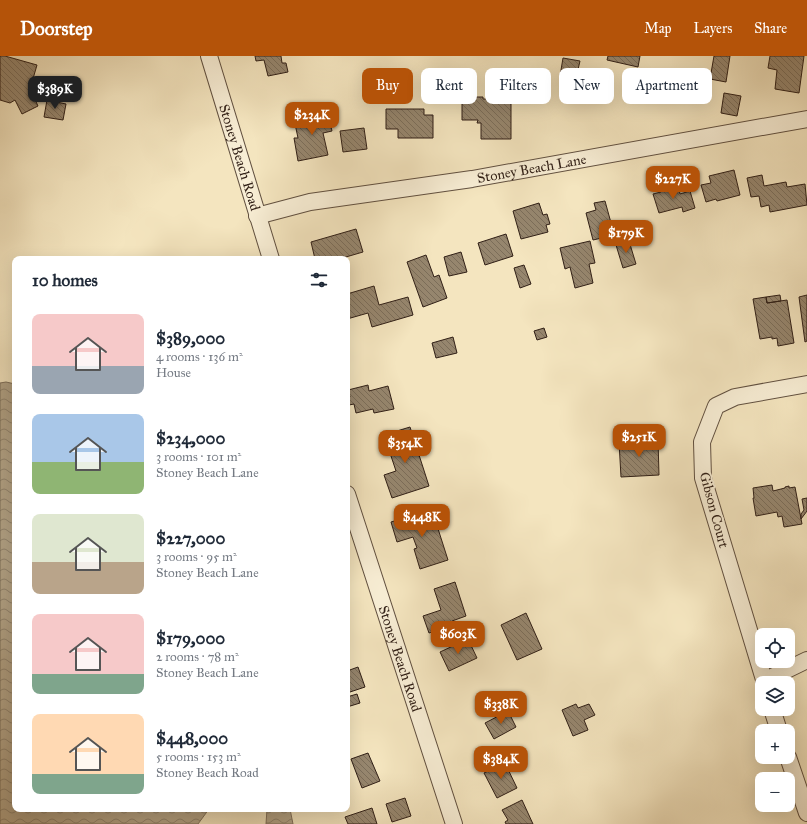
<!DOCTYPE html>
<meta charset="utf-8">
<style>
:root{--surface:#fff;--page:#f6f6f7;--text:#1f2937;--muted:#747a83;--accent:#b45309}
body{margin:0;font-family:"IM FELL Great Primer",serif;background:var(--page);color:var(--text);height:100vh;display:flex;flex-direction:column;font-size:15px;white-space:nowrap}
*{box-sizing:border-box;margin:0}
p{font-size:13px;color:var(--muted)}
.icon{flex:none;width:22px;height:22px;fill:none;stroke:currentColor;stroke-width:2;stroke-linecap:round;stroke-linejoin:round}
.map{position:relative;flex:1;overflow:hidden}
.details{position:absolute;left:12px;top:200px;width:338px;height:556px;display:flex;flex-direction:column;background:var(--surface);border-radius:8px;box-shadow:0 4px 16px #0002}
.details>*{flex:none}
.top-card{position:absolute;left:362px;top:12px;width:380px;height:36px;display:flex;gap:8px}
.tools{position:absolute;left:755px;top:572px;display:grid;gap:8px}
.tools a{display:grid;place-items:center;width:40px;height:40px;border-radius:8px;background:var(--surface);box-shadow:0 4px 16px #0002;font-size:20px}
.price{position:absolute;translate:-50% -34px;padding:0 9px;border-radius:8px;background:var(--accent);color:#fff;font-size:13px;line-height:26px;filter:drop-shadow(0 1px 2px #0008)}
.price::after{content:'';position:absolute;left:50%;top:24px;width:12px;height:9px;margin-left:-6px;background:inherit;clip-path:polygon(0 0,100% 0,50% 100%)}
.price.on{background:#222;color:#fff}
ul{padding:0;list-style:none}
li{display:flex;align-items:center;gap:12px;height:100px;padding:0 20px}
li span{display:grid;place-items:center;flex:none;width:112px;height:80px;border-radius:8px;color:#555}
li>.icon{margin-inline-start:auto}
span .icon{width:48px;height:48px;fill:#fffc;stroke-width:1}
li b{font-size:17px}
h2{display:flex;justify-content:space-between;align-items:center;height:48px;padding:0 20px;font-size:17px}
.tag{padding:0 14px;border-radius:8px;background:var(--surface);box-shadow:0 4px 16px #0002;font-size:14px;line-height:36px}
.tag.on{background:var(--accent);color:#fff}
header{display:flex;align-items:center;gap:24px;box-sizing:border-box;height:56px;padding:0 20px;background:var(--accent);color:#fff}
header strong{font-size:19px}
nav{display:flex;gap:22px;margin-inline-start:auto;font-size:14px}
.map>svg:first-child{display:block}
.water{fill:url(#water-waves);stroke:#7d6e59}
.building{fill:url(#building-back-hatch);stroke:#301f16}
.lines{fill:none;stroke-linecap:round;stroke-linejoin:round}
.street-casing{stroke:#615040;stroke-width:18}
.street{stroke:#f8eed5;stroke-width:16}
.labels{text-anchor:middle;dominant-baseline:central;stroke-width:4;stroke-linejoin:round;paint-order:stroke}
.street-label{font-size:14px;fill:#301f16;stroke:#f8eed5}
</style>
<header>
<strong>Doorstep</strong>
<nav><a>Map</a><a>Layers</a><a>Share</a></nav>
</header>
<div class="map">
<svg width="807" height="768" viewBox="0 0 807 768">
<defs>
<pattern id="water-waves" width="16" height="10" patternUnits="userSpaceOnUse"><rect width="16" height="10" fill="#b1a286"/><path d="M0 5q4-4 8 0t8 0" fill="none" stroke="#90836d"/></pattern>
<pattern id="building-back-hatch" width="6" height="6" patternUnits="userSpaceOnUse"><rect width="6" height="6" fill="#96866e"/><path d="M-1 5l2 2M0 0l6 6M5-1l2 2" fill="none" stroke="#7b6d59"/></pattern>
</defs>
<rect width="100%" height="100%" fill="#f4e5bf"/>
<filter id="stains"><feTurbulence type="fractalNoise" baseFrequency=".005" numOctaves="4"/><feColorMatrix values="0 0 0 0 .2 0 0 0 0 .09 0 0 0 0 .02 0 0 0 .5 -.17"/></filter>
<radialGradient id="worn" r=".72"><stop offset=".6" stop-color="#630" stop-opacity="0"/><stop offset="1" stop-color="#630" stop-opacity=".3"/></radialGradient>
<!-- water -->
<path class="water" d="M 6,326 L 15,328 L 15,753 L 209,753 L 198,768 L 0,768 L 0,327 Z
M 267,753 L 290,753 L 293,768 L 266,768 Z"/>
<!-- building -->
<path class="building" d="M 0,0 L 5,0 L 37,9 L 30,33 L 38,50 L 22,58 L 15,44 L 10,47 L 0,44 Z
M 255,0 L 281,0 L 282,7 L 286,7 L 288,16 L 268,20 L 264,4 L 256,5 Z
M 608,0 L 640,0 L 638,11 L 607,4 Z
M 714,0 L 730,0 L 726,26 L 710,23 Z
M 770,0 L 804,0 L 799,37 L 775,33 L 777,14 L 768,12 Z
M 563,2 L 580,5 L 576,22 L 560,20 Z
M 724,37 L 741,40 L 737,60 L 721,57 Z
M 462,41 L 483,41 L 483,43 L 511,43 L 511,83 L 481,83 L 481,67 L 477,67 L 478,64 L 462,64 Z
M 47,44 L 66,48 L 63,64 L 44,61 Z
M 386,53 L 424,53 L 424,59 L 433,59 L 433,82 L 398,82 L 398,73 L 386,73 Z
M 328,57 L 332,75 L 323,77 L 328,99 L 298,105 L 294,82 L 298,82 L 294,63 Z
M 364,72 L 367,93 L 343,96 L 340,75 Z
M 734,114 L 740,139 L 717,145 L 716,143 L 706,146 L 701,129 L 711,127 L 709,120 Z
M 762,119 L 764,130 L 786,126 L 787,131 L 805,128 L 807,149 L 770,156 L 769,149 L 761,151 L 759,140 L 751,141 L 747,122 Z
M 678,129 L 680,138 L 690,135 L 695,152 L 683,156 L 682,151 L 659,157 L 653,138 L 661,136 L 660,132 L 668,130 L 669,132 Z
M 605,145 L 616,185 L 607,187 L 606,181 L 593,184 L 586,157 L 596,154 L 594,147 Z
M 539,147 L 543,159 L 547,158 L 550,168 L 546,169 L 548,176 L 521,183 L 513,155 Z
M 356,173 L 363,196 L 339,203 L 315,203 L 311,186 Z
M 506,178 L 513,200 L 485,209 L 478,187 Z
M 590,185 L 595,207 L 589,208 L 593,227 L 575,232 L 570,211 L 565,213 L 560,192 Z
M 629,185 L 636,208 L 623,212 L 616,189 Z
M 461,196 L 467,216 L 449,220 L 444,201 Z
M 426,199 L 434,221 L 439,219 L 447,242 L 423,251 L 407,206 Z
M 524,209 L 531,228 L 520,232 L 514,212 Z
M 374,230 L 379,249 L 408,241 L 413,259 L 372,271 L 368,257 L 347,263 L 347,238 Z
M 780,239 L 781,245 L 767,247 L 766,241 Z
M 807,239 L 807,285 L 805,286 L 799,241 Z
M 766,241 L 767,247 L 787,244 L 794,287 L 778,290 L 777,282 L 772,283 L 772,281 L 760,283 L 753,243 Z
M 544,272 L 547,281 L 537,284 L 534,275 Z
M 453,281 L 457,297 L 436,302 L 432,287 Z
M 368,329 L 369,335 L 388,330 L 394,353 L 374,357 L 373,353 L 356,357 L 354,348 L 349,349 L 347,342 L 350,341 L 348,334 Z
M 410,371 L 429,430 L 392,442 L 384,419 L 396,415 L 384,379 Z
M 658,384 L 659,419 L 621,421 L 619,386 Z
M 772,429 L 773,435 L 785,432 L 785,431 L 789,430 L 789,432 L 795,431 L 802,468 L 784,471 L 782,460 L 778,461 L 777,456 L 756,460 L 753,442 L 754,442 L 753,432 Z
M 807,442 L 807,455 L 801,463 L 801,458 L 804,454 L 802,443 Z
M 432,454 L 448,504 L 420,513 L 414,493 L 417,492 L 413,481 L 397,486 L 391,466 Z
M 455,526 L 466,560 L 452,565 L 454,571 L 439,576 L 438,574 L 429,577 L 423,560 L 441,554 L 434,533 Z
M 526,557 L 542,593 L 517,604 L 501,569 Z
M 468,583 L 477,602 L 449,615 L 440,596 Z
M 358,611 L 365,631 L 347,637 L 347,615 Z
M 357,638 L 360,647 L 347,651 L 347,641 Z
M 576,648 L 578,652 L 589,648 L 595,659 L 584,664 L 588,674 L 573,680 L 562,654 Z
M 508,655 L 516,671 L 494,683 L 485,667 Z
M 368,697 L 380,725 L 362,732 L 351,703 Z
M 505,707 L 517,732 L 497,742 L 484,717 Z
M 405,742 L 411,760 L 392,766 L 386,748 Z
M 522,744 L 533,768 L 506,768 L 505,766 L 508,764 L 502,754 Z
M 372,752 L 377,768 L 348,768 L 345,761 Z"/>
<g class="lines">
<!-- street casing -->
<g class="street-casing">
<g id="street">
<path id="s1" d="M 209,0 L 271,203"/>
<path id="s2" d="M 257,160 L 310,146 L 472,123 L 807,63"/>
<path id="s3" d="M 347,438 L 454,768"/>
<path d="M 764,625 L 807,604"/>
<path d="M 765,627 L 703,422 L 702,386 L 716,350 L 735,341 L 807,328"/>
<path d="M 772,653 L 779,675"/>
<path d="M 788,701 L 807,757"/>
</g>
</g>
<!-- street -->
<use href="#street" class="street"/>
</g>
<g class="labels">
<!-- street labels -->
<g class="street-label">
<text stroke="none"><textPath href="#s1" startOffset="106">Stoney Beach Road</textPath></text>
<text stroke="none"><textPath href="#s2" startOffset="279">Stoney Beach Lane</textPath></text>
<text transform="translate(714 454) rotate(75)">Gibson Court</text>
<text stroke="none"><textPath href="#s3" startOffset="173">Stoney Beach Road</textPath></text>
</g>
</g>
<rect width="100%" height="100%" filter="url(#stains)"/>
<rect width="100%" height="100%" fill="url(#worn)"/>
</svg>
<div class="tools">
<a><svg class="icon" aria-label="locate" viewBox="0 0 24 24"><circle cx="12" cy="12" r="6"/><path d="M12 2v4M12 18v4M2 12h4M18 12h4"/></svg></a>
<a><svg class="icon" aria-label="layers" viewBox="0 0 24 24"><path d="M12 4l9 5-9 5-9-5zM3 14l9 5 9-5"/></svg></a>
<a>+</a>
<a>−</a>
</div>
<b class="price on" style="left:55px;top:54px">$389K</b>
<b class="price" style="left:312px;top:80px">$234K</b>
<b class="price" style="left:673px;top:144px">$227K</b>
<b class="price" style="left:626px;top:198px">$179K</b>
<b class="price" style="left:639px;top:402px">$251K</b>
<b class="price" style="left:405px;top:408px">$354K</b>
<b class="price" style="left:422px;top:482px">$448K</b>
<b class="price" style="left:458px;top:599px">$603K</b>
<b class="price" style="left:501px;top:669px">$338K</b>
<b class="price" style="left:501px;top:724px">$384K</b>
<div class="top-card">
<a class="tag on">Buy</a>
<a class="tag">Rent</a>
<a class="tag">Filters</a>
<a class="tag">New</a>
<a class="tag">Apartment</a>
</div>
<section class="details">
<h2>10 homes<svg class="icon" aria-label="filters" viewBox="0 0 24 24"><path d="M4 7h16M4 17h16"/><circle cx="9" cy="7" r="2"/><circle cx="15" cy="17" r="2"/></svg></h2>
<ul>
<li><span style="background:linear-gradient(#f6c9c9 65%,#9aa5b1 0)"><svg class="icon" aria-label="home" viewBox="0 0 24 24"><path d="M3 11l9-7 9 7M6 9v11h12V9"/></svg></span><div><b>$389,000</b><p>4 rooms · 136 m²</p><p>House</p></div></li>
<li><span style="background:linear-gradient(#a9c7e8 60%,#8fb573 0)"><svg class="icon" aria-label="home" viewBox="0 0 24 24"><path d="M3 11l9-7 9 7M6 9v11h12V9"/></svg></span><div><b>$234,000</b><p>3 rooms · 101 m²</p><p>Stoney Beach Lane</p></div></li>
<li><span style="background:linear-gradient(#dfe7d0 60%,#b9a48a 0)"><svg class="icon" aria-label="home" viewBox="0 0 24 24"><path d="M3 11l9-7 9 7M6 9v11h12V9"/></svg></span><div><b>$227,000</b><p>3 rooms · 95 m²</p><p>Stoney Beach Lane</p></div></li>
<li><span style="background:linear-gradient(#f6c9c9 75%,#7fa58c 0)"><svg class="icon" aria-label="home" viewBox="0 0 24 24"><path d="M3 11l9-7 9 7M6 9v11h12V9"/></svg></span><div><b>$179,000</b><p>2 rooms · 78 m²</p><p>Stoney Beach Lane</p></div></li>
<li><span style="background:linear-gradient(#ffd9b3 75%,#7fa58c 0)"><svg class="icon" aria-label="home" viewBox="0 0 24 24"><path d="M3 11l9-7 9 7M6 9v11h12V9"/></svg></span><div><b>$448,000</b><p>5 rooms · 153 m²</p><p>Stoney Beach Road</p></div></li>
</ul>
</section>
</div>
